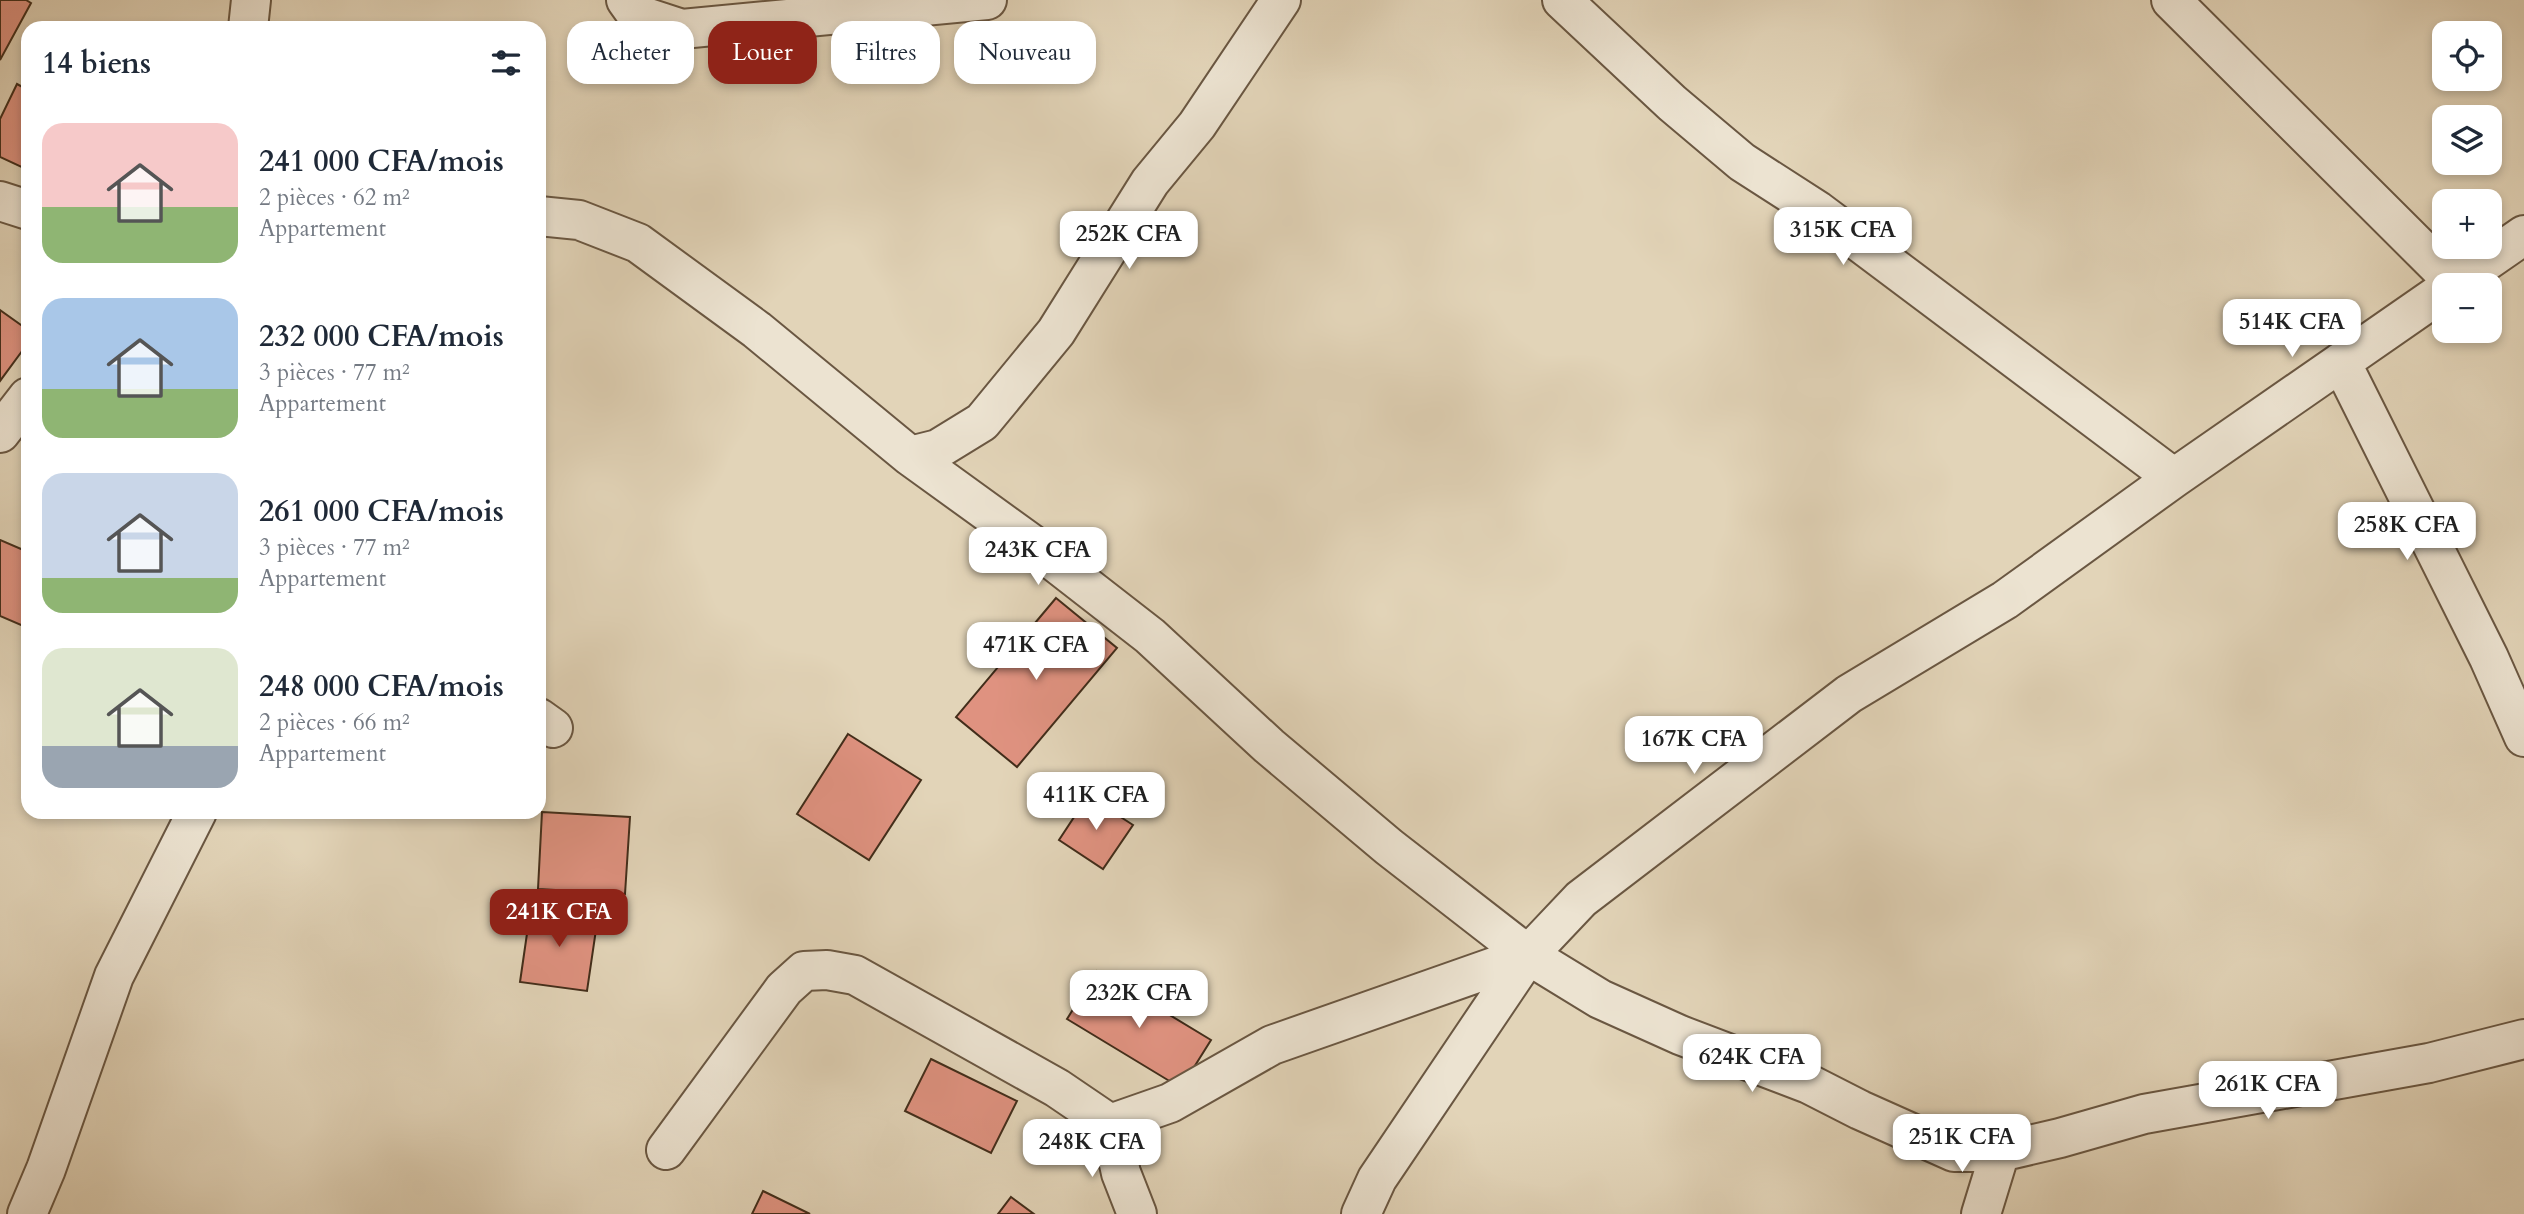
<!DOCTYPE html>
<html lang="fr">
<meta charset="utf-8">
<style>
:root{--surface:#fff;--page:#f2f2f3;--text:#1f2937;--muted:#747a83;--accent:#8f2418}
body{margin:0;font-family:Cardo,serif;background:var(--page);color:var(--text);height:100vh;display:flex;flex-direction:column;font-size:26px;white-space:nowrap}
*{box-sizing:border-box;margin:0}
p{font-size:23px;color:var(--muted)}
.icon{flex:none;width:38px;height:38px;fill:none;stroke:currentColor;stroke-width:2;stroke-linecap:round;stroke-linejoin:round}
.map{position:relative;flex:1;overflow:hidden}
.details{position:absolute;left:21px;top:21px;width:525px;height:798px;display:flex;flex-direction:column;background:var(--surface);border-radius:21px;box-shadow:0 4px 10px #0003}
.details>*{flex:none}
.banner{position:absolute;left:567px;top:21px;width:665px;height:63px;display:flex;gap:14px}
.fabs{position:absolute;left:2432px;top:21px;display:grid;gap:14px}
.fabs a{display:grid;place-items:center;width:70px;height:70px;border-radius:14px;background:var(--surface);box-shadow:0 4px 10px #0003;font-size:35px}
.price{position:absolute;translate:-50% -60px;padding:0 16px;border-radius:14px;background:#fff;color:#222;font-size:23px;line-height:46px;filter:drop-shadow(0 2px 4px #0008)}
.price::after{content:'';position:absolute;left:50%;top:42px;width:21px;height:16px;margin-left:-10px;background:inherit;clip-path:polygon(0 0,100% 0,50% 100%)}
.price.current{background:var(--accent);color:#fff}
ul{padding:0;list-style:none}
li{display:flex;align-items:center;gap:21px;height:175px;padding:0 21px}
li span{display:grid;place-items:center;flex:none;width:196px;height:140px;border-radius:21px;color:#555}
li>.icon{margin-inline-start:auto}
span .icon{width:84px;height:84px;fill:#fffc;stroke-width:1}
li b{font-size:30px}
h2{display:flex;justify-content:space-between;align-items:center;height:84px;padding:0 21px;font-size:30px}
.pill{padding:0 24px;border-radius:21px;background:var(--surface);box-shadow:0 4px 10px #0003;font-size:24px;line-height:63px}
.pill.current{background:var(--accent);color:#fff}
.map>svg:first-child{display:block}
.building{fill:#df9280;stroke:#422d1a;stroke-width:2}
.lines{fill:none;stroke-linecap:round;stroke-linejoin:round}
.street-casing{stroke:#6a5742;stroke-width:42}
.street{stroke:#ece3d1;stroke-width:38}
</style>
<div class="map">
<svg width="2524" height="1214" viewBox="0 0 2524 1214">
<rect width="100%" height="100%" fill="#e2d4b8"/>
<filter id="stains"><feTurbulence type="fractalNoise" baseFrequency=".00286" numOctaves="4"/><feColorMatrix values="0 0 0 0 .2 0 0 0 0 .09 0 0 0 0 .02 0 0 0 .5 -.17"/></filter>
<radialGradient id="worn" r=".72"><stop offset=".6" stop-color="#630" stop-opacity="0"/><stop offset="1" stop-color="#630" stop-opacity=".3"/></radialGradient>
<!-- building -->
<path class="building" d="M 0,0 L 26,0 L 31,3 L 0,60 Z
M 17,84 L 28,90 L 28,170 L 0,157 L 0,119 Z
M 0,310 L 28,330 L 28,343 L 0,381 Z
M 0,540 L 28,552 L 28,628 L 0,616 Z
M 1056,598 L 1117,648 L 1017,767 L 956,717 Z
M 848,734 L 921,780 L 869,860 L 797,814 Z
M 1088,796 L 1133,825 L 1103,869 L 1059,840 Z
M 542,812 L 630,817 L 625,894 L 538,889 Z
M 531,906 L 598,916 L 587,991 L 520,982 Z
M 1097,971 L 1211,1040 L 1181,1088 L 1067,1019 Z
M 931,1059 L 1017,1101 L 991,1153 L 905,1111 Z
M 763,1191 L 810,1214 L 752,1214 Z
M 1011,1197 L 1034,1214 L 998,1214 Z"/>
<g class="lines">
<!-- street casing -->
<g class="street-casing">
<path id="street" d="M 626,0 L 636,14 L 682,29 L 987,0
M 1562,0 L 1672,103 L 1742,162 L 1818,211 L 2174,478
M 2171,0 L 2455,283
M 248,28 L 251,0
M 0,201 L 28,210
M 539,216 L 579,220 L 638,243 L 757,330 L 910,456 L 1033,545 L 1150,636 L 1269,746 L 1389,847 L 1528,955 L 1600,999 L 1680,1035 L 1809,1084 L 1860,1110 L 1954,1152 L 2000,1152 L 2060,1138 L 2144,1114 L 2429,1063 L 2524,1039
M 2452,285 L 2524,235
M 2341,362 L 2489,658 L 2524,737
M 0,433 L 28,397
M 910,456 L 938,449 L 982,422 L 1056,332 L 1150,182 L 1197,125 L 1281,0
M 539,718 L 553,728
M 1110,1124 L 1121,1173 L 1137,1214
M 666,1150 L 784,989 L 804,971 L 827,970 L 855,975 L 1057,1088 L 1110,1124 L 1170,1103 L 1272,1045 L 1528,955
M 27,1214 L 46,1169 L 114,976 L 197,812
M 1361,1214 L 1377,1179 L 1528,955 L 1581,899 L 1849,694 L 2005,600 L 2174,478 L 2445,290
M 1981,1214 L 2000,1152"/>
</g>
<!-- street -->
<use href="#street" class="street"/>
</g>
<rect width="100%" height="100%" filter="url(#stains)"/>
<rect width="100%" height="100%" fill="url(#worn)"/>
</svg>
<div class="fabs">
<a><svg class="icon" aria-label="locate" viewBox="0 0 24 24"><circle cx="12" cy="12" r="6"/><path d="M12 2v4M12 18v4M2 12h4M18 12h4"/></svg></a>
<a><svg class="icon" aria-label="layers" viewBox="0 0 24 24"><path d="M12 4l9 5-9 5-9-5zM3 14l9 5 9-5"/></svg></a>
<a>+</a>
<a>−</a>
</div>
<b class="price" style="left:1843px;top:267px">315K CFA</b>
<b class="price" style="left:1129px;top:271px">252K CFA</b>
<b class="price" style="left:2292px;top:359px">514K CFA</b>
<b class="price" style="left:2407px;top:562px">258K CFA</b>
<b class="price" style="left:1038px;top:587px">243K CFA</b>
<b class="price" style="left:1036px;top:682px">471K CFA</b>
<b class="price" style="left:1694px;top:776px">167K CFA</b>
<b class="price" style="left:1096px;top:832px">411K CFA</b>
<b class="price current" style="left:559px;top:949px">241K CFA</b>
<b class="price" style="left:1139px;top:1030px">232K CFA</b>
<b class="price" style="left:1752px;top:1094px">624K CFA</b>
<b class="price" style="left:2268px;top:1121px">261K CFA</b>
<b class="price" style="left:1962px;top:1174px">251K CFA</b>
<b class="price" style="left:1092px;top:1179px">248K CFA</b>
<div class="banner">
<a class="pill">Acheter</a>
<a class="pill current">Louer</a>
<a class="pill">Filtres</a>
<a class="pill">Nouveau</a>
</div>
<section class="details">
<h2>14 biens<svg class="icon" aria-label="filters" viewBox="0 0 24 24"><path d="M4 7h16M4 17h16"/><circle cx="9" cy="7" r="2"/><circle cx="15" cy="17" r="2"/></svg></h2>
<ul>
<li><span style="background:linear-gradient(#f6c9c9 60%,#8fb573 0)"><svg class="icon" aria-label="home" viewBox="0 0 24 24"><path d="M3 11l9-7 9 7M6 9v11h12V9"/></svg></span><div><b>241 000 CFA/mois</b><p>2 pièces · 62 m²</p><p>Appartement</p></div></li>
<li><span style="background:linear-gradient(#a9c7e8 65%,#8fb573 0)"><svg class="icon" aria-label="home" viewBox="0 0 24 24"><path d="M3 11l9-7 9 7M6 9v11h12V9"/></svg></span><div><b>232 000 CFA/mois</b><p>3 pièces · 77 m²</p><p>Appartement</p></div></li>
<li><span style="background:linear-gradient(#c9d6e8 75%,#8fb573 0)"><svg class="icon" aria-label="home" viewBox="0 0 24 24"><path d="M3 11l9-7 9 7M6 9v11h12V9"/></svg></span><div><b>261 000 CFA/mois</b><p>3 pièces · 77 m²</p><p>Appartement</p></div></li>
<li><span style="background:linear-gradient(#dfe7d0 70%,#9aa5b1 0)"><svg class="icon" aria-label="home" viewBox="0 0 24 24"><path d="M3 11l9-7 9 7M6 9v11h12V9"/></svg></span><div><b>248 000 CFA/mois</b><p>2 pièces · 66 m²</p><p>Appartement</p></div></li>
</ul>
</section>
</div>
